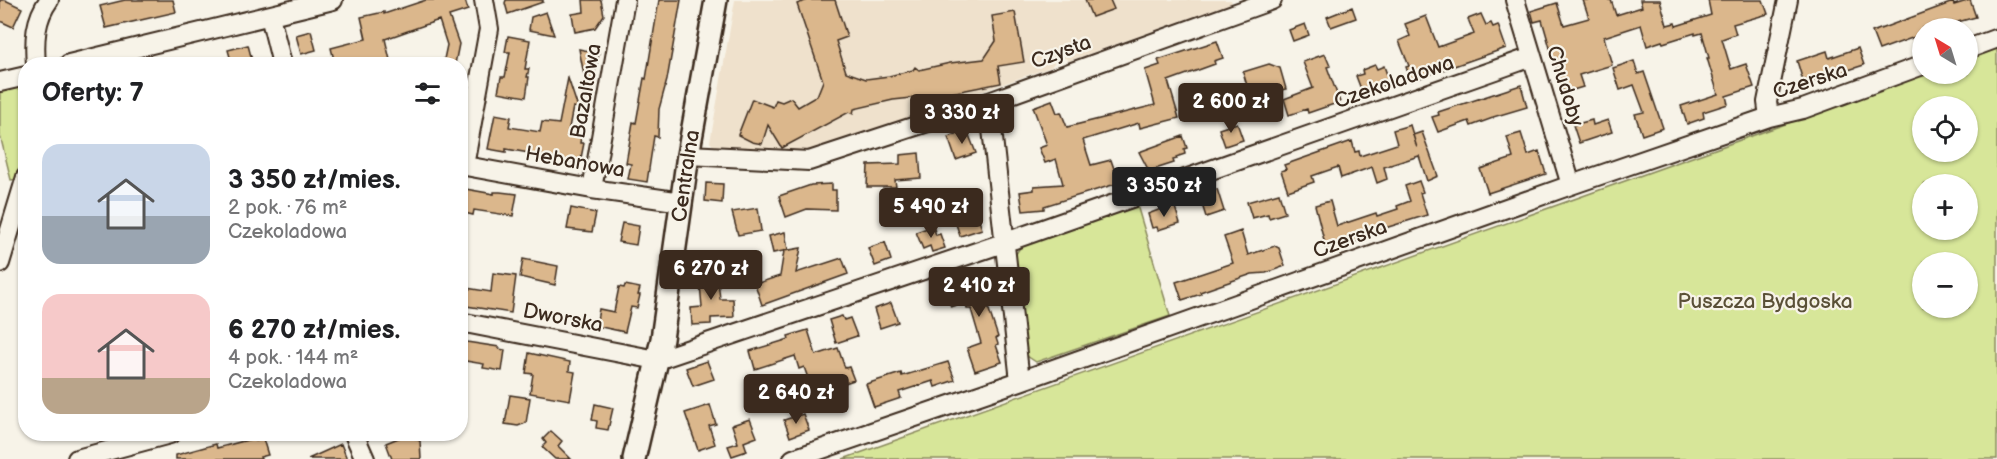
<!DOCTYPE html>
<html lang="pl">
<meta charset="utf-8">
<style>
:root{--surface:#fff;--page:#f6f6f6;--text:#202124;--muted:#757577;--accent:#3b2a1e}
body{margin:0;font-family:"Balsamiq Sans",sans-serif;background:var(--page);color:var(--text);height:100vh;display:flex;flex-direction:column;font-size:22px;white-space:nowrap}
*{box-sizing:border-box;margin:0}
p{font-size:20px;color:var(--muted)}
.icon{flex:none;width:33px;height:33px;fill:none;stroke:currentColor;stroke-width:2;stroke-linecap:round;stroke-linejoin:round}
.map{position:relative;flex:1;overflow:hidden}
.sheet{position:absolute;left:18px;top:57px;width:450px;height:384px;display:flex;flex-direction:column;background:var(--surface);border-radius:24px;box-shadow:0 2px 4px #0004}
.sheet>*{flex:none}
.needle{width:39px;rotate:322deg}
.tools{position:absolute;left:1912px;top:18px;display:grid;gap:12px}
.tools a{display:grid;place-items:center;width:66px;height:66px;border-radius:50%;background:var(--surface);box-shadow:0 2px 4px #0004;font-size:30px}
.price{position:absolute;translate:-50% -51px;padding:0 14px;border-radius:6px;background:var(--accent);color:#fff;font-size:20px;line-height:39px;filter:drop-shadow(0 2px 3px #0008)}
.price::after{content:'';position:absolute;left:50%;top:36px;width:18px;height:14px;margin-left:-9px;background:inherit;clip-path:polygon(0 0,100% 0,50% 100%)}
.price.selected{background:#222;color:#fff}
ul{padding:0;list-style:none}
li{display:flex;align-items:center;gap:18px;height:150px;padding:0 24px}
li span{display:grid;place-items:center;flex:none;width:168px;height:120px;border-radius:18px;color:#555}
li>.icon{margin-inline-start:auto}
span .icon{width:72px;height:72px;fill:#fffc;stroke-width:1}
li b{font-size:26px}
h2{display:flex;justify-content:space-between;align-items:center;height:72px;padding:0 24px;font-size:26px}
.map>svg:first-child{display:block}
.built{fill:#efe1cc}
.green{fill:#d7e699;stroke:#89885c;stroke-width:1.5;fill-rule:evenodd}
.building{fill:#dbb78c;stroke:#3b2a1e;stroke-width:1.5}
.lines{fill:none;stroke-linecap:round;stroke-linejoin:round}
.minor-casing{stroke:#3b2a1e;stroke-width:22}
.tertiary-casing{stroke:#3b2a1e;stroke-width:26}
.minor{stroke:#f7f3e8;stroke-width:18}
.tertiary{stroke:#f7f3e8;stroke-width:21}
.labels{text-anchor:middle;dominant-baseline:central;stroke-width:4.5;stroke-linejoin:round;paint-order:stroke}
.street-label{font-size:21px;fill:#3b2a1e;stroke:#f7f3e8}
.park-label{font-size:21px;fill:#5a5037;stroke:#f7f3e8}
</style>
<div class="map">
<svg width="1997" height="459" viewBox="0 0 1997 459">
<rect width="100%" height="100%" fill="#f7f3e8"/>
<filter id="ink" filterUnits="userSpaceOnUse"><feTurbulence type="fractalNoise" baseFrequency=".0167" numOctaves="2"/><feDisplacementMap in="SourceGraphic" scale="12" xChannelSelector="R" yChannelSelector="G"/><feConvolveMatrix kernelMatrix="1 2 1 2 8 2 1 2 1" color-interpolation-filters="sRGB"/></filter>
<g filter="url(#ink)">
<!-- built -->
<path class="built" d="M 735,0 L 1231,0 L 1232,3 L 1069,61 L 1065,58 L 1055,62 L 1051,67 L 806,153 L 713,146 L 710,142 Z"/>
<!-- green -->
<path class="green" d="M 1997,48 L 1997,459 L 843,459 L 1926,74 L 1968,74 L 1968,58 ZM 1923,106 L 1968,106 L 1968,152 L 1923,152 ZM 1923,184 L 1968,184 L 1968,230 L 1923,230 ZM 1923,262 L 1968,262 L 1968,308 L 1923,308 Z
M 21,85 L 25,86 L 25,153 L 19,179 L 11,180 L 0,135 L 0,88 Z
M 1137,205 L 1170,316 L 1036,362 L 1027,356 L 1015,255 L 1022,245 Z"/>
<!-- building -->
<path class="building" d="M 0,0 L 5,0 L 22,8 L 13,27 L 0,21 Z
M 125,0 L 173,0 L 176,12 L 106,28 L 100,6 Z
M 426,0 L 465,0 L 468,10 L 449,16 L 459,44 L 455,64 L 443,64 L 447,45 L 439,20 L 385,39 L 391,64 L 335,64 L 331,48 L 366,39 L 361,17 L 384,12 L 384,14 Z
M 506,0 L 543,0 L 543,2 L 508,14 L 505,3 Z
M 583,0 L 601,0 L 604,15 L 595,28 L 575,32 L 572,14 L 584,12 Z
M 659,0 L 681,0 L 667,80 L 659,109 L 658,137 L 654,136 L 647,182 L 628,179 L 631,164 L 626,163 L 633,122 L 636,123 L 644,78 L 646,79 Z
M 808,0 L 835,0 L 847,37 L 836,41 L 846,72 L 866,79 L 889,76 L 913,70 L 915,67 L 919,70 L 950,63 L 984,59 L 996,41 L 992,16 L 1015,12 L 1024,62 L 998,66 L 1001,83 L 941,95 L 893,100 L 854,109 L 853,114 L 849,112 L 782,148 L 768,125 L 762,144 L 752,142 L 738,135 L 752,99 L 773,107 L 776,100 L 782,102 L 791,98 L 798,107 L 817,96 L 823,81 L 797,4 Z
M 1085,0 L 1110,0 L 1114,9 L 1092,17 Z
M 1583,0 L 1611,0 L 1616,15 L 1642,7 L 1640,0 L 1660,0 L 1667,25 L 1675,23 L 1676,26 L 1711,15 L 1708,0 L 1763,0 L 1768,14 L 1733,24 L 1736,34 L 1722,39 L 1731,69 L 1746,64 L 1754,87 L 1726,96 L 1728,104 L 1703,112 L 1704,118 L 1687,124 L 1681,106 L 1718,94 L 1707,58 L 1709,58 L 1702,33 L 1695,35 L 1695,33 L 1663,43 L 1662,41 L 1647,46 L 1641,25 L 1604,37 L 1612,65 L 1579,75 L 1583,87 L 1563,93 L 1542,20 L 1534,22 L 1531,11 L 1557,3 L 1564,25 L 1589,18 Z
M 1970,0 L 1976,17 L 1936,28 L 1923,28 L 1923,34 L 1879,50 L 1872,32 L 1953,2 L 1954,5 Z
M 1352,7 L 1356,18 L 1331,27 L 1327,17 Z
M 546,12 L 554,35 L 529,30 L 531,17 Z
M 1481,14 L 1486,25 L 1491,23 L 1493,27 L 1498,25 L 1506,48 L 1411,81 L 1406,67 L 1409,66 L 1399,41 L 1410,36 L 1405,24 L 1426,16 L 1438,47 L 1474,34 L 1468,19 Z
M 1305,24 L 1309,35 L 1293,41 L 1289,30 Z
M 311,31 L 316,50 L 301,54 L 296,35 Z
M 508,36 L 530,40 L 525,69 L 529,69 L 527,77 L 529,77 L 526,97 L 498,92 L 501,77 L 505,77 L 510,52 L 505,52 Z
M 1217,41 L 1223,58 L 1214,61 L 1215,64 L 1168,81 L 1179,118 L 1140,128 L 1139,123 L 1083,140 L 1091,165 L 1111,160 L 1119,183 L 1044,206 L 1044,209 L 1023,211 L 1020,192 L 1034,190 L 1034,186 L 1063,184 L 1056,159 L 1045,163 L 1039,148 L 1047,145 L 1033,107 L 1052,100 L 1057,113 L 1061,112 L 1067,127 L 1155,105 L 1145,70 L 1160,65 L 1158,60 Z
M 248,45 L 253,64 L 232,64 L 228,50 Z
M 1858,48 L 1864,65 L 1811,82 L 1810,79 L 1803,81 L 1797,61 L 1827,51 L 1829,58 Z
M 579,49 L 599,53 L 589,101 Z
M 1325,54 L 1330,66 L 1327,67 L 1340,102 L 1308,113 L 1307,109 L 1289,115 L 1284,99 L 1313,88 L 1303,62 Z
M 1634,61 L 1638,74 L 1644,72 L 1663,128 L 1642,135 L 1635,114 L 1644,112 L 1634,85 L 1620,90 L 1613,68 Z
M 1269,64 L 1280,68 L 1286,89 L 1255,96 L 1254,94 L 1250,96 L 1243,72 Z
M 1375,65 L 1377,69 L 1384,66 L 1390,83 L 1375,88 L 1377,92 L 1364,97 L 1356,76 L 1363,74 L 1362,70 Z
M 568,78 L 578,108 L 573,107 L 568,133 L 581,136 L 580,143 L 584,143 L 580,163 L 538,155 L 533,157 L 529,153 L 506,149 L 506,152 L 488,149 L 495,114 L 511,117 L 509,127 L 540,132 L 542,122 L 559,124 Z
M 1521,85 L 1527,107 L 1493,117 L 1493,118 L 1471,126 L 1469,121 L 1438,132 L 1432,117 L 1439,115 L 1438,112 Z
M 1592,120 L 1593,125 L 1608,120 L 1612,132 L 1579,143 L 1573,125 Z
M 1237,123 L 1243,140 L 1225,146 L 1219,129 Z
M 1410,125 L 1417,148 L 1413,135 L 1422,132 L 1438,176 L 1427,181 L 1419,156 L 1384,167 L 1387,179 L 1377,183 L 1372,167 L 1341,178 L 1338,167 L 1312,176 L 1314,182 L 1288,191 L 1281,171 L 1286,169 L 1284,165 L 1352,141 L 1355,152 L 1359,151 L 1360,156 L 1397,144 L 1393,130 Z
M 967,130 L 976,153 L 956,160 L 948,137 Z
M 1521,133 L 1528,155 L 1539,151 L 1546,174 L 1488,193 L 1480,169 L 1513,158 L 1507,137 Z
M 1183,136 L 1187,148 L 1184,149 L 1185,154 L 1176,157 L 1177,159 L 1173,160 L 1174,163 L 1149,171 L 1139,152 Z
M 919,153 L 921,178 L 895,180 L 896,187 L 867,187 L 868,165 L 900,164 L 900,155 Z
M 1419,181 L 1423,192 L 1420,193 L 1427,215 L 1382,229 L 1383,231 L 1365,236 L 1366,240 L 1326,248 L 1315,205 L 1330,201 L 1337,226 L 1376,213 L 1377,216 L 1398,209 L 1397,206 L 1410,201 L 1405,186 Z
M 706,183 L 723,184 L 722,203 L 705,201 Z
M 832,184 L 832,190 L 836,190 L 836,210 L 807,209 L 786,217 L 779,196 L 811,185 Z
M 460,188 L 494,194 L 494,192 L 500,192 L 517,194 L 513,216 L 474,210 L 473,215 L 460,212 Z
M 1217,189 L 1224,211 L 1206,217 L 1199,195 Z
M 1279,193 L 1285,213 L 1269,218 L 1268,214 L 1252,218 L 1247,202 Z
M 1174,204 L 1180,223 L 1158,230 L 1157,227 L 1152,228 L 1148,214 Z
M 970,205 L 973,213 L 976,212 L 982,229 L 960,236 L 952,212 Z
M 571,208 L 596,213 L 592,232 L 567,229 Z
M 758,208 L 761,231 L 738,235 L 732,212 Z
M 622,223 L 639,226 L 636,245 L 618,242 Z
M 933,226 L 936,235 L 940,234 L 945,248 L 932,252 L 930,246 L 923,249 L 916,232 Z
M 1241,231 L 1248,255 L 1275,246 L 1279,248 L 1285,266 L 1266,273 L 1252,274 L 1200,292 L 1201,294 L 1182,300 L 1176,282 L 1233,263 L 1224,237 Z
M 785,232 L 788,250 L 773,253 L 769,236 Z
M 885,242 L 891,260 L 875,266 L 868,248 Z
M 801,248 L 796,273 L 842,258 L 848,274 L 762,305 L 755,284 L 780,276 L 784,251 Z
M 523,259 L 558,266 L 555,285 L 520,277 Z
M 717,271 L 720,299 L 733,299 L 734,317 L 711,318 L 711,324 L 692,325 L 691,308 L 702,307 L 699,272 Z
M 493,273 L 516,276 L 511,313 L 460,305 L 460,287 L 491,292 Z
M 990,274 L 993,300 L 992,306 L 988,307 L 998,337 L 996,338 L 998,344 L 996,345 L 1002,362 L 975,371 L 967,348 L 981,343 L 971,309 L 967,309 L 966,302 L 951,307 L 944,286 L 970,284 L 969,276 Z
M 625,285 L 640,288 L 638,295 L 640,295 L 637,308 L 631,307 L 625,332 L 596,326 L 599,309 L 614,312 L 619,287 L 624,288 Z
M 891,303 L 898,322 L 880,328 L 874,309 Z
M 842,316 L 844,320 L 850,318 L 857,336 L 836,343 L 829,320 Z
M 808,330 L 816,355 L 838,348 L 845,368 L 849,367 L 854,380 L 842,384 L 842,382 L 813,392 L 804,367 L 799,369 L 795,356 L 755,369 L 750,351 L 789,339 L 788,336 Z
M 460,341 L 499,347 L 499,349 L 505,350 L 502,371 L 483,368 L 484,364 L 460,360 Z
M 529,353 L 570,362 L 569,371 L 575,372 L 570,400 L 530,393 L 533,374 L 526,373 Z
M 707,361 L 714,379 L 693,386 L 686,368 Z
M 948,362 L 955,380 L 935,387 L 933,381 L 899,392 L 901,398 L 874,407 L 866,384 L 901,373 L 902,376 Z
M 510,395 L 530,398 L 526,423 L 518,426 L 505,424 Z
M 595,404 L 613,408 L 608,430 L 596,428 L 597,421 L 592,420 Z
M 710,405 L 716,424 L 709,426 L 715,444 L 698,450 L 685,413 Z
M 803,414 L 809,430 L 790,437 L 784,420 Z
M 750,419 L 757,437 L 744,442 L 747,451 L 732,456 L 728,446 L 738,443 L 732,425 Z
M 551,431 L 562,441 L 558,446 L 571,459 L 555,459 L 542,447 L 546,443 L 543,439 Z
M 408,434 L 420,441 L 421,459 L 392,459 L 386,443 Z
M 255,438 L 256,441 L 263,439 L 268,455 L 260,457 L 261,459 L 176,459 L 176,455 L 216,444 L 217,448 Z
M 341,444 L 347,459 L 308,459 Z"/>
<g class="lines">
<!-- minor casing -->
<g class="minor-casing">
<path id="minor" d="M 1515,0 L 1571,185
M 270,16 L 282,64
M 1968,49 L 1995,39
M 36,64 C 34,41 35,19 49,0
M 69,64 L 333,0
M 0,82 L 26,76
M 989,102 L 1020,381
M 1769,117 L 1767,102 L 1788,0
M 688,155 L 809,161 L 989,102 L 1272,0
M 460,165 L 592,189 L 682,202
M 464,166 L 489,29 L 484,0
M 592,189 L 625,0
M 0,263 L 26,177
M 460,322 L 657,360 L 1006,242 L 1532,57
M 354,434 L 365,459
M 77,459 L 170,434
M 793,459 L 1020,381 L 1571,185 L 1769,117 L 1803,109 L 1923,65"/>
</g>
<!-- tertiary casing -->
<g class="tertiary-casing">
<g id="tertiary">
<path id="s1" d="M 634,459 L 662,339 L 688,155 L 716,0"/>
</g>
</g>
<!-- minor -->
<use href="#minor" class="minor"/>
<!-- tertiary -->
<use href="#tertiary" class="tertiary"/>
</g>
</g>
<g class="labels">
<!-- street labels -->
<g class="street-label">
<text transform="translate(1061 52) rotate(-20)">Czysta</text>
<text transform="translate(1810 81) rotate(-18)">Czerska</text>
<text transform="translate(1394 82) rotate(-19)">Czekoladowa</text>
<text transform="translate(1565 86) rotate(73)">Chudoby</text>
<text transform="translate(586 91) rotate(-80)">Bazaltowa</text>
<text transform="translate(575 162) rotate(10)">Hebanowa</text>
<text stroke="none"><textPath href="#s1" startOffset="288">Centralna</textPath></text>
<text transform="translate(1350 239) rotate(-20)">Czerska</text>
<text transform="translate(563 318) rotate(11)">Dworska</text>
</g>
<!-- park labels -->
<g class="park-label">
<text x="1765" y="301">Puszcza Bydgoska</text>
</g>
</g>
</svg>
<div class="tools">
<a><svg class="needle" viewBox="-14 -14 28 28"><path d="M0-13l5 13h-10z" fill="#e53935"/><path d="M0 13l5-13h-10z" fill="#757577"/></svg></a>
<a><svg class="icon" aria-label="locate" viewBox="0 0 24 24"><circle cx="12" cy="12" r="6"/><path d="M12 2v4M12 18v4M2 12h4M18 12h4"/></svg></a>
<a>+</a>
<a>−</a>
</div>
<b class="price" style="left:1231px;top:134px">2 600 zł</b>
<b class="price" style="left:962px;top:145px">3 330 zł</b>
<b class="price selected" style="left:1164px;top:218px">3 350 zł</b>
<b class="price" style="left:931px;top:239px">5 490 zł</b>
<b class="price" style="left:711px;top:301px">6 270 zł</b>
<b class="price" style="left:979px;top:318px">2 410 zł</b>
<b class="price" style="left:796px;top:425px">2 640 zł</b>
<section class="sheet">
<h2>Oferty: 7<svg class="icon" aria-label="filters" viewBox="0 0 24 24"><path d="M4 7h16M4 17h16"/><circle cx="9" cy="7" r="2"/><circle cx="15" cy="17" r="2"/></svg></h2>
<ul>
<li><span style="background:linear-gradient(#c9d6e8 60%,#9aa5b1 0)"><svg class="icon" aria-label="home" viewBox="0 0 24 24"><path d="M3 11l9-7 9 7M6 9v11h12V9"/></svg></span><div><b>3 350 zł/mies.</b><p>2 pok. · 76 m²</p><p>Czekoladowa</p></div></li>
<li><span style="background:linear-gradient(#f6c9c9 70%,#b9a48a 0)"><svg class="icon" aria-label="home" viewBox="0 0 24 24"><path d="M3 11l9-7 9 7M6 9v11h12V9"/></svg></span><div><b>6 270 zł/mies.</b><p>4 pok. · 144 m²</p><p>Czekoladowa</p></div></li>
</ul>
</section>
</div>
